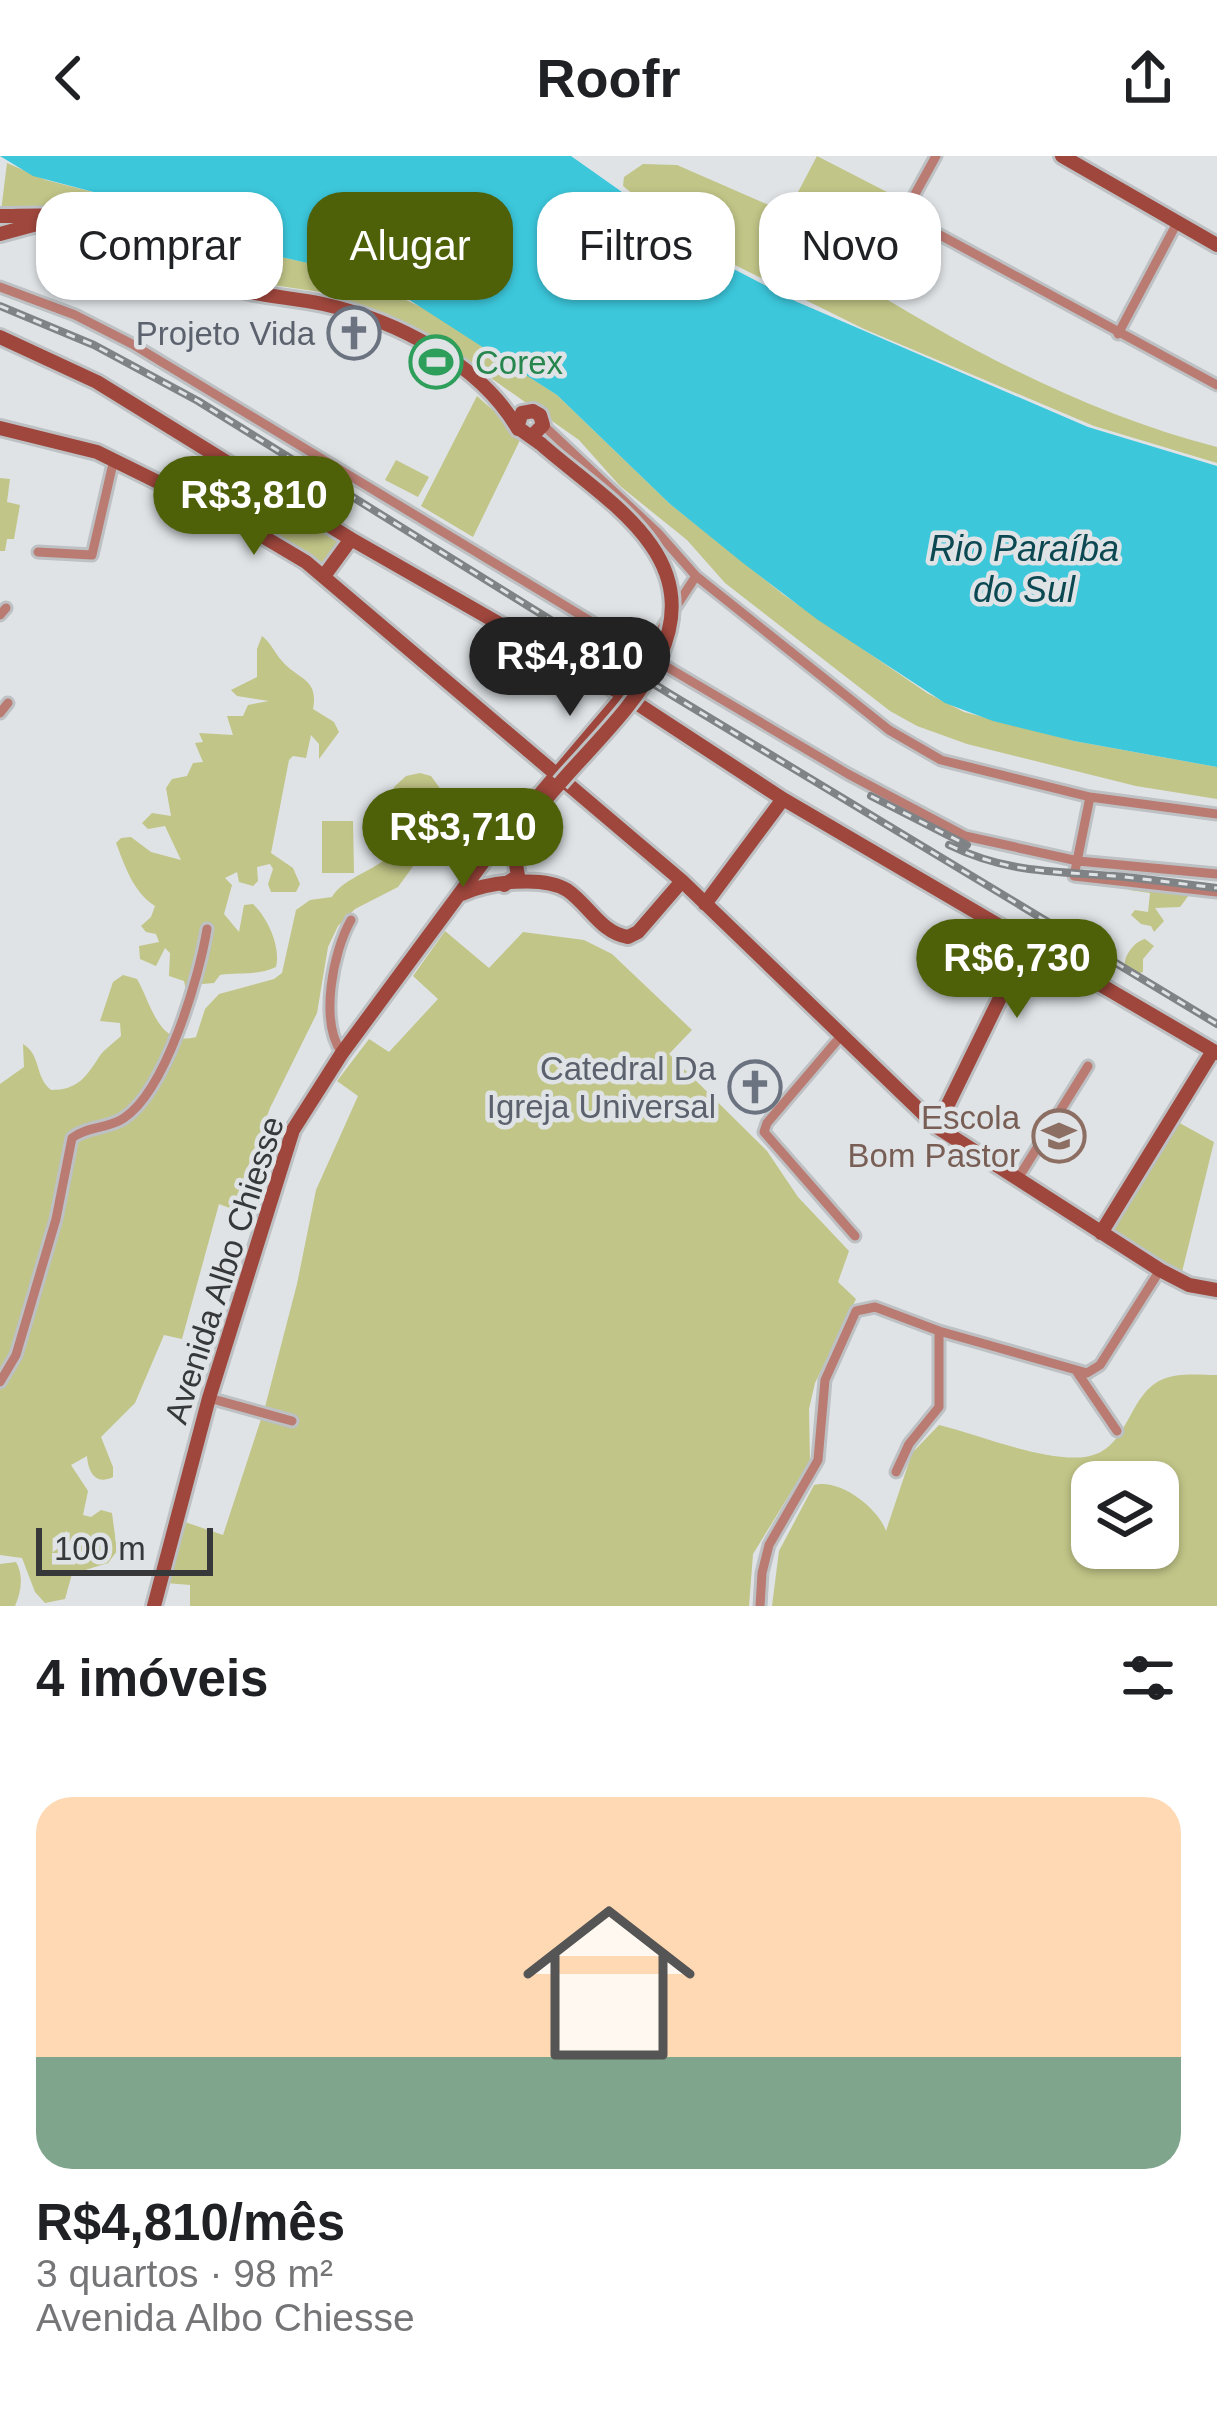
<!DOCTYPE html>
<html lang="pt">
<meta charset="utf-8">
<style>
:root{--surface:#fff;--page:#f2f2f2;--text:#202124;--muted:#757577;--line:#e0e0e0;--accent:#4e6109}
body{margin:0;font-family:Arial,sans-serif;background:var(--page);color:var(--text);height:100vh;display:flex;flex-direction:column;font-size:45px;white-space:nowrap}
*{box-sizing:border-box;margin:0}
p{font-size:39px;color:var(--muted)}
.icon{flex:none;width:66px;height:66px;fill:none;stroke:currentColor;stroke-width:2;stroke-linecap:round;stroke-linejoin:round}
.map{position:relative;height:1450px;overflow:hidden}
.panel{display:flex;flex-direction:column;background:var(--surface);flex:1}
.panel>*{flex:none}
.guide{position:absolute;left:36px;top:36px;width:1146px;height:108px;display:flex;gap:24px}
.buttons{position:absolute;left:1071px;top:1305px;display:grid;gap:24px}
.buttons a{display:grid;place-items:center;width:108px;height:108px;border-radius:24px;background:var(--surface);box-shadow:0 3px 9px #0004;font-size:60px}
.scale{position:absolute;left:36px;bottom:30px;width:177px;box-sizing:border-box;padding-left:12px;border:6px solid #363839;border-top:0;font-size:33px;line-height:42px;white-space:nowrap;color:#363839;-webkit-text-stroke:9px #dfe3e6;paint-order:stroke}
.price{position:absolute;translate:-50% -102px;padding:0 27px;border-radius:42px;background:var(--accent);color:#fff;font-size:39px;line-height:78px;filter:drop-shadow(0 3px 6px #0008)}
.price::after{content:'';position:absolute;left:50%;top:72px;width:36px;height:27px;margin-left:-18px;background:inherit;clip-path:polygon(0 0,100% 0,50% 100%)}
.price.active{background:#222;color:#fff}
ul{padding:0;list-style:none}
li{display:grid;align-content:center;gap:24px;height:636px;padding:0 36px}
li+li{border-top:3px solid var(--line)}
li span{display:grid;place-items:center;height:372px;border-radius:36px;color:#555}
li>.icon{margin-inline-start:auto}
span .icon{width:216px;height:216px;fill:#fffc;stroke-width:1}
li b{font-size:51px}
h2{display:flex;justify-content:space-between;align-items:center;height:144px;padding:0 36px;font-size:51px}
.tag{padding:0 42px;border-radius:36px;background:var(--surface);box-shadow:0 3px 9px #0004;font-size:42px;line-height:108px}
.tag.active{background:var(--accent);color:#fff}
header{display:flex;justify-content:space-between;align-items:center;height:156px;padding:0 36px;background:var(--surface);font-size:54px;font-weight:700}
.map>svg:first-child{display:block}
.green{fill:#c1c587;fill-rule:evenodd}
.water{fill:#3cc7db}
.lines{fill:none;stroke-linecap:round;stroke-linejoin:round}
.street-casing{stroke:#bdc1c3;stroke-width:15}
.secondary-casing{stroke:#bdc1c3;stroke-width:20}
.street{stroke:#ba7b73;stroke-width:9}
.secondary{stroke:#a0473d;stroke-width:14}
.rail-casing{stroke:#808385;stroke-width:8}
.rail{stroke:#dfe3e6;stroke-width:3;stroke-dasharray:9;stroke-linecap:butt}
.secondary-bridge-casing{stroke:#bdc1c3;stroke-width:20;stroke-linecap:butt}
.secondary-bridge{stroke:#a0473d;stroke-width:14}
.labels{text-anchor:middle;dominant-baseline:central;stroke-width:9;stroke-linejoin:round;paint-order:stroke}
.worship-label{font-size:33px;fill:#5b616d;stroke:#dfe3e6;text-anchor:end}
.leisure-label{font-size:33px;fill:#27864d;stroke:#dfe3e6;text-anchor:start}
.education-label{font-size:33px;fill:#785e54;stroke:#dfe3e6;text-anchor:end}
.street-label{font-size:33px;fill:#363839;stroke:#dfe3e6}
.water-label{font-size:36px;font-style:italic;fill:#0c4851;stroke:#dfe3e6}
</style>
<header><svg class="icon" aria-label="back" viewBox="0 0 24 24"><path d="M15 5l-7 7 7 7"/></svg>Roofr<svg class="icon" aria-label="share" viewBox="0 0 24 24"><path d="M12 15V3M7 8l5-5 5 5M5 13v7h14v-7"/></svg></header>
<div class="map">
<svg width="1217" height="1450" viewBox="0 0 1217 1450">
<rect width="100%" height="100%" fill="#dfe3e6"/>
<!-- green -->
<path class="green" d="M 817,0 L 887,36 L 847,119 C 960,190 1087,258 1217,291 L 1217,307 L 1094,270 L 864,173 L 731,107 L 671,69 L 623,30 L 624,21 L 643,8 L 677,9 L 787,57 Z
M 7,7 L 46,24 L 139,48 L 212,85 L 347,116 L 425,153 L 557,239 L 670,348 L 784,439 L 927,537 L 964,556 L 1074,585 L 1217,611 L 1217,643 L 1136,630 L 967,588 L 917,570 L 890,555 L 725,427 L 687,384 L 620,330 L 579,284 L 461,201 L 388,158 L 320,136 L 231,123 L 94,58 L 1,55 Z
M 477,240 L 522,280 L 473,381 L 421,350 Z
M 396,304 L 429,321 L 418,341 L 385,324 Z
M 0,322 L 10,323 L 7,346 L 20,349 L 14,383 L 7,383 L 5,395 L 0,395 Z
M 257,331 L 345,381 L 323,416 L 240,361 Z
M 262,480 C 271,487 274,496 282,505 C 298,524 319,522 313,553 L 334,566 L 339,576 L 319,603 L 319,588 L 311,579 L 306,602 L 293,600 L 289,604 L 271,697 L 293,712 L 300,728 L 296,736 L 271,736 L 268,728 L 273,713 L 270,708 L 257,711 L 258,725 L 253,730 L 239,726 L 237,716 L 225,722 L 232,729 L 224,758 L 239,776 L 244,749 L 253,748 C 268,762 281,791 276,811 C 257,820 240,816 220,819 L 214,827 L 202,828 L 196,837 L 187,838 L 184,825 L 169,820 L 170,797 L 165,792 L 156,810 L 140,803 L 139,790 L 159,786 L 156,778 L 146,776 L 141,770 L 151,761 L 155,750 C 133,736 125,710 116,687 L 121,682 L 131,681 L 151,696 L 181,704 L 165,670 L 148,673 L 142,667 L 152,657 L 171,660 L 166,632 L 172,623 L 187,620 L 193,607 L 203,606 L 195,587 L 203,586 L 199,577 L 233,579 L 227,560 L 243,560 L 248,549 L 269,545 L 237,540 L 231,534 L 257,521 L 257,493 Z
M 420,617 L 431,620 L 455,653 L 398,731 L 355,753 L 338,770 L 328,791 L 317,857 L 270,952 L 232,1053 L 219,1048 L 182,1183 L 164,1179 L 135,1247 L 101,1281 L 113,1311 L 113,1321 C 95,1330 88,1315 87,1300 L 71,1309 L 88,1335 L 83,1359 L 91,1361 L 101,1354 L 112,1357 L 117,1395 L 108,1407 L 72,1418 L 65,1443 L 45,1447 L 35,1436 L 22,1402 L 0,1399 L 0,928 L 24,911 L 23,888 C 42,900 34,920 51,934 C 78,934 86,921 99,901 C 104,893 114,887 121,880 L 120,867 L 100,865 L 113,826 L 123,819 L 137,823 C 152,849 158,891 196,881 L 205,853 L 219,838 L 274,823 L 282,817 L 296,754 L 310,744 L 332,741 C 348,715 396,713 401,677 C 403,661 392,646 394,631 L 406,620 Z
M 322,665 L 353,665 L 354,717 L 322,717 Z
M 1127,729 L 1166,731 L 1170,737 L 1187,735 L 1189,739 L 1180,751 L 1155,752 L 1164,765 L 1154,776 L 1151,770 L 1141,768 L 1131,759 L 1135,754 L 1148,756 L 1150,737 L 1129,734 Z
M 445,775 L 489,812 L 523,776 L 584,784 L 612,798 L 692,874 L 669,898 L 767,995 L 798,1041 L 849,1095 L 838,1126 L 856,1143 L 815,1227 L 809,1253 L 810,1305 L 753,1398 L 749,1450 L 190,1450 L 190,1429 L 166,1427 L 185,1366 L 223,1379 L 265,1251 L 297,1128 L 316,1034 L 358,940 L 337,925 L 369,883 L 389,896 L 438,843 L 413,820 Z
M 1145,783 L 1154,790 L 1143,803 L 1143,816 L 1137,818 L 1125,811 C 1123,800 1135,785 1145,783 Z
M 1176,965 L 1214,986 L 1181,1120 L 1107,1073 Z
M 1217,1219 L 1217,1450 L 772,1450 L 779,1395 L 814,1329 C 840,1322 878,1352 886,1375 L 912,1297 L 939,1269 C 980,1279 1044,1306 1085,1301 C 1129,1295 1127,1240 1161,1224 C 1178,1216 1200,1219 1217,1219 ZM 1092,1326 L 1158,1326 L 1158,1392 L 1092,1392 Z
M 16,1406 C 24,1420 21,1436 15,1450 L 0,1450 L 0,1408 Z"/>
<!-- water -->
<path class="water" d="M 0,0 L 571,0 L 724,108 L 795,145 L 1088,271 L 1217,310 L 1217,611 L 1074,585 L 993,565 L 945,547 L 818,464 L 743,407 L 670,348 L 557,239 L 408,143 L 347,116 L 211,85 L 139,48 L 33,20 Z"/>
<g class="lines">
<!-- street casing -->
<g class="street-casing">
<path id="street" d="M 927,72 L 1217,229
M 893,78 L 936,0
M 0,131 L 75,159 L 132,188 L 645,498 L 848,618 L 965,680 L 1078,705 L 1217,718
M 1118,178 L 1178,65
M 543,269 L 658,377 L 696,420 L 889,574 L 941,604 L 1090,641 L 1217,658
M 38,396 L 92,399 L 114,303
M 0,459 L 6,452
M 645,498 L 696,420
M 0,557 L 8,547
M 1090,641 L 1074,720 L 1217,736
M 841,880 L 767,967 L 764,976 L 855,1080
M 342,897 C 319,866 333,795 351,764
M 1017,1024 L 1088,910
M 1077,1216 L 1117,1275
M 0,1226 L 16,1199 L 56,1063 L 72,982 C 87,970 108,973 124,962 C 166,934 199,822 207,773
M 209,1242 L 292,1265
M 896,1316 L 909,1288 L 939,1251 L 939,1175
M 760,1450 L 762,1417 L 769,1389 L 818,1304 L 825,1224 L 856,1155 L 875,1151 L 939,1175 L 1087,1217 L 1100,1209 L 1160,1114"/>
</g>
<!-- secondary casing -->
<g class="secondary-casing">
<path id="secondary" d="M 1062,0 L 1217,89
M 0,60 C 26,60 57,57 82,64 C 132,78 176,111 224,129 C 255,140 290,141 323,148 C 395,164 480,207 518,273
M 0,78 L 48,65
M 0,181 L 97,226 L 351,383 L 624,539 L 783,643 L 1217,897
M 533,255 L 522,257 L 517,271 L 541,288
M 0,272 L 97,296 L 235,364 L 306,406 L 682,725 L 937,971 L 1160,1114 L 1189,1129 L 1217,1134
M 532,280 L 543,269 L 540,259 L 533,255
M 324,420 L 351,383
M 520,673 L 560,627
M 504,729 L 518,720 L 513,691 L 516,677
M 462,738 C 487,726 543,719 567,734 C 589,749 601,777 628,781 L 638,776 L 682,725
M 705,748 L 783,643
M 937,971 L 1020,801 L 1020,791 L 1011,777
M 1101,1077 L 1213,895
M 154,1450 L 209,1242 L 293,974 L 342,897 L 486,702 L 624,539"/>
</g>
<!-- street -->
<use href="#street" class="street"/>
<!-- secondary -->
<use href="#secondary" class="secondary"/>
<!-- rail casing -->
<g class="rail-casing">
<path id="rail" d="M 0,150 L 94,189 L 198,245 L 670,538 L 1217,868
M 871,640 L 967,689
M 949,689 C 1007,717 1052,715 1114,720 C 1148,723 1183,728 1217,732"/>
</g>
<!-- rail -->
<use href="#rail" class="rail"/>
<!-- secondary-bridge casing -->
<g class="secondary-bridge-casing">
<path id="secondary-bridge" d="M 541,288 C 576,319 624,350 651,389 C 715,480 616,562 560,627"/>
</g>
<!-- secondary-bridge -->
<use href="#secondary-bridge" class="secondary-bridge"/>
</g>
<!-- icons -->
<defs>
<g id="church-ring" transform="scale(2.7)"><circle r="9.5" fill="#dfe3e6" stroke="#6b7280" stroke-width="1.5"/><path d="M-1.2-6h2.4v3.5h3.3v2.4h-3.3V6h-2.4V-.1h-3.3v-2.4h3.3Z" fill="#6b7280"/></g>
<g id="stadium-ring" transform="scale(2.7)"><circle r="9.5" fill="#dfe3e6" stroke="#2e9e5b" stroke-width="1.5"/><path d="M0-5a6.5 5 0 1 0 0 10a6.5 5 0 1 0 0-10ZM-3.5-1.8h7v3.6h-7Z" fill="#2e9e5b"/></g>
<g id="university-ring" transform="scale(2.7)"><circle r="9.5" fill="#dfe3e6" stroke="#8d6e63" stroke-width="1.5"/><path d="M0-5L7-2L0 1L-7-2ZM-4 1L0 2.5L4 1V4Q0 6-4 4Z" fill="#8d6e63"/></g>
</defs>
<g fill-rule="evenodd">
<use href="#church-ring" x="354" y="177"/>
<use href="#stadium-ring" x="436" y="206"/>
<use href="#church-ring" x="755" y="931"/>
<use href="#university-ring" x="1059" y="980"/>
</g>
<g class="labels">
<!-- worship labels -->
<g class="worship-label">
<text x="315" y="177">Projeto Vida</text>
<text x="716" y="912">Catedral Da<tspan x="716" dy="38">Igreja Universal</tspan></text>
</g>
<!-- leisure labels -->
<g class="leisure-label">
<text x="475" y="206">Corex</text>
</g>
<!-- education labels -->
<g class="education-label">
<text x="1020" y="961">Escola<tspan x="1020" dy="38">Bom Pastor</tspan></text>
</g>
<!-- street labels -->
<g class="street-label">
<text transform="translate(224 1114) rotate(-72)">Avenida Albo Chiesse</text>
</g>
<!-- water labels -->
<g class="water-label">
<text x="1024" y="392">Rio Paraíba<tspan x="1024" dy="41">do Sul</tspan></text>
</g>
</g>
</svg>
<div class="buttons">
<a><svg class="icon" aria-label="layers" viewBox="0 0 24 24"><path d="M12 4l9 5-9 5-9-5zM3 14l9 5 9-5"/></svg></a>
</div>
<div class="scale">100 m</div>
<b class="price" style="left:254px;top:402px">R$3,810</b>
<b class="price active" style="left:570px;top:563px">R$4,810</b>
<b class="price" style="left:463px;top:734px">R$3,710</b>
<b class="price" style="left:1017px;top:865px">R$6,730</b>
<div class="guide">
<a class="tag">Comprar</a>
<a class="tag active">Alugar</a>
<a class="tag">Filtros</a>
<a class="tag">Novo</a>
</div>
</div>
<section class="panel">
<h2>4 imóveis<svg class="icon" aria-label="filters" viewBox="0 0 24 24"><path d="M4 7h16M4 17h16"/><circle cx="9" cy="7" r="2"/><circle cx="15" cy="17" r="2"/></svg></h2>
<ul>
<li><span style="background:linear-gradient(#ffd9b3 70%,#7fa58c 0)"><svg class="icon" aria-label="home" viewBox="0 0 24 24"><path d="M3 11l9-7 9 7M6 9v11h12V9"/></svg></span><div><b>R$4,810/mês</b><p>3 quartos · 98 m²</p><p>Avenida Albo Chiesse</p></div></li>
</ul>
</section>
